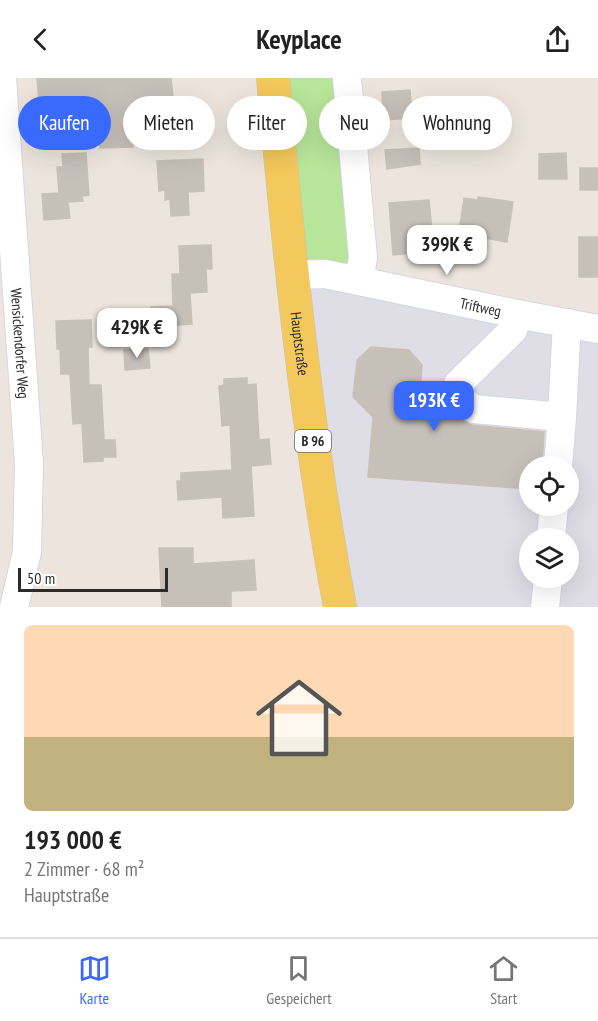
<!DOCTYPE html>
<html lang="de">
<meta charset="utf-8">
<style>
:root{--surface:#fff;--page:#f6f6f6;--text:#222;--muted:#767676;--line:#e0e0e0;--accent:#3a69fd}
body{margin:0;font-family:"PT Sans Narrow",sans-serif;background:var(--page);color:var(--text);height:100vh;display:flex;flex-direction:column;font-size:22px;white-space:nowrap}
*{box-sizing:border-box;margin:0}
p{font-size:20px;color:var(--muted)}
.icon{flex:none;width:33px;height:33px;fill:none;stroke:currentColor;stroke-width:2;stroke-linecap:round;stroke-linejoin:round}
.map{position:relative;height:529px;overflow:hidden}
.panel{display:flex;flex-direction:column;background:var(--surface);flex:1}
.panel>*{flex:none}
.top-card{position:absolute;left:18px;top:18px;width:562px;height:54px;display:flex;gap:12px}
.controls{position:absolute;left:519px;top:378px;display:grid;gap:12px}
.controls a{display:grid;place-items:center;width:60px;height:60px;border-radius:50%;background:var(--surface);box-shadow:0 6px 24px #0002;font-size:30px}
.scale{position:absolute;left:18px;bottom:15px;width:150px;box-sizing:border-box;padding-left:6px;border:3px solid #2b2b2b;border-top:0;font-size:16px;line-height:21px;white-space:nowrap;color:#2b2b2b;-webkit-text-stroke:4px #fff;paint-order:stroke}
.price{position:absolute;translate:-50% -51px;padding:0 14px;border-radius:12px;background:#fff;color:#222;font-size:20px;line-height:39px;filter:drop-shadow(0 2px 3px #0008)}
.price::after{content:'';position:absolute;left:50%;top:36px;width:18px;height:14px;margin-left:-9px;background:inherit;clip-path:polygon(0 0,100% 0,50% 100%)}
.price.on{background:var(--accent);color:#fff}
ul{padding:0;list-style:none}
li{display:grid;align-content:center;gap:12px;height:318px;padding:0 24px}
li+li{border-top:2px solid var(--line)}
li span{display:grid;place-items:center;height:186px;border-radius:9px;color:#555}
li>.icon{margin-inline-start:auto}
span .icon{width:108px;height:108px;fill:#fffc;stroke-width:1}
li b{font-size:26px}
.chip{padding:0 21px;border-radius:27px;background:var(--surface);box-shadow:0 6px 24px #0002;font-size:21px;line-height:54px}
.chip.on{background:var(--accent);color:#fff}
header{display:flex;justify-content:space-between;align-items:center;height:78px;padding:0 24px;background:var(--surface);font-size:27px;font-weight:600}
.dock{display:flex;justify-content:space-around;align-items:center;height:84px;border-top:2px solid var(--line);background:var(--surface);font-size:16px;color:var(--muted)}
.dock a{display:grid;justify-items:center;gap:3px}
.dock .on{color:var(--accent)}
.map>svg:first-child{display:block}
.industrial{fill:#dfdee6;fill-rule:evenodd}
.green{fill:#b7e599}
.building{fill:#c6c0b9;stroke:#c9c1b6;stroke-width:1.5}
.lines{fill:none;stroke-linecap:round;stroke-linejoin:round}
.minor-casing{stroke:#d2d7e4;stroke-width:30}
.major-casing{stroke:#c4c4c4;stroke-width:34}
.minor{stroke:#fff;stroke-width:28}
.major{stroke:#f3c85c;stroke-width:33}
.labels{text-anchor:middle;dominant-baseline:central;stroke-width:5;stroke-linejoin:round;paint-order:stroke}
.shield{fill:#fff;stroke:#6b6b6b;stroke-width:1.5}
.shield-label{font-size:14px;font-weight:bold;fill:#2b2b2b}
.street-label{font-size:15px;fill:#2b2b2b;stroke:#fff}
</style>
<header><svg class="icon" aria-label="back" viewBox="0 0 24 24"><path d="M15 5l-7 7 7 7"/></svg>Keyplace<svg class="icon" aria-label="share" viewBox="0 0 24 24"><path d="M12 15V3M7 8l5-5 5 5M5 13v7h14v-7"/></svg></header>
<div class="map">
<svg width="598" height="529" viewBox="0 0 598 529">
<rect width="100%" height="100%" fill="#ede5dd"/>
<!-- industrial -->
<path class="industrial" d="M 308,204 L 598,259 L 598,529 L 354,529 ZM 530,388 L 568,388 L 568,428 L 530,428 ZM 530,460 L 568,460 L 568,500 L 530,500 Z"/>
<!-- green -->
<path class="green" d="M 285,0 L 356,0 L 375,215 L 306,204 Z"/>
<!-- building -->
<path class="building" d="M 37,0 L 171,0 L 174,28 L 131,32 L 133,69 L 100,70 L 98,35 L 40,40 Z
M 410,12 L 412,40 L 383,42 L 382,14 Z
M 419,70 L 420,86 L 387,91 L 385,72 Z
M 86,75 L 89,117 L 82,118 L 83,123 L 68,124 L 70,140 L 44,142 L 42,116 L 59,115 L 57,89 L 63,89 L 62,76 Z
M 566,75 L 567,101 L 539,101 L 539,76 Z
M 203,81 L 204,113 L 188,114 L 189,137 L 171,138 L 170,121 L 165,122 L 165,112 L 159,113 L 157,83 Z
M 580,90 L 598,90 L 598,112 L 580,112 Z
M 478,119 L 513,124 L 507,164 L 474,158 L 475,150 L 460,147 L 464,120 L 478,122 Z
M 429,122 L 434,173 L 393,177 L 389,125 Z
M 579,159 L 598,159 L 598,199 L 579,199 Z
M 211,167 L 212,191 L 206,191 L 207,214 L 190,215 L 192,246 L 152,249 L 151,229 L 173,228 L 172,196 L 180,196 L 179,168 Z
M 91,242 L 92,269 L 88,269 L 89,307 L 101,307 L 104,362 L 115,362 L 116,379 L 103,379 L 103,383 L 84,384 L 82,345 L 73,346 L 70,296 L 61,296 L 60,271 L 57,271 L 56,243 Z
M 371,269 L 409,272 L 422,287 L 420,317 L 440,319 L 438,339 L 458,340 L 472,347 L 544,354 L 542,388 L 530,388 L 530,411 L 368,399 L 373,339 L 353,319 L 357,282 Z
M 148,271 L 150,290 L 125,292 L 124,272 Z
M 247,300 L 247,307 L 256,306 L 259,362 L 269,361 L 271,386 L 251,388 L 254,438 L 223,440 L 222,419 L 178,422 L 177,403 L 181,403 L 181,395 L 232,392 L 230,347 L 222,348 L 219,308 L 224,307 L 224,301 Z
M 159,470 L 193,470 L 193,486 L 254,482 L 256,512 L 231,513 L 231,529 L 162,529 Z"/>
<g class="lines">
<!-- minor casing -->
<g class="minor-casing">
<g id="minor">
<path id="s1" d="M 2,0 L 29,386 L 27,474 L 14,529"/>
<path d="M 347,0 L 363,180 L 359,203"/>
<path id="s2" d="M 292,197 L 325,196 L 517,236 L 598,251"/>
<path d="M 517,236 L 513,252 L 458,306 L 461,322 L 474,331 L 562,339 L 558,388"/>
<path d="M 562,339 L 566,262 L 568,245"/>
<path d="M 551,460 L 554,428"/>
<path d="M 545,529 L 548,500"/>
</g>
</g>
<!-- major casing -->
<g class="major-casing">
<g id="major">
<path id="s3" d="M 273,0 C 289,177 307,354 340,529"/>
</g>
</g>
<!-- minor -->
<use href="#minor" class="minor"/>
<!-- major -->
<use href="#major" class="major"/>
</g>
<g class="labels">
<!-- shield labels -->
<rect class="shield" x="295" y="352" width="36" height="22" rx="4.5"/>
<g class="shield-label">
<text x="313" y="363">B 96</text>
</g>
<!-- street labels -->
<g class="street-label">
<text stroke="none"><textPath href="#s2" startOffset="192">Triftweg</textPath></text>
<text stroke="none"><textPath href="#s1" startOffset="266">Wensickendorfer Weg</textPath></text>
<text stroke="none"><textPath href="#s3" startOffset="267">Hauptstraße</textPath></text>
</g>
</g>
</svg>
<div class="controls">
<a><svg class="icon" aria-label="locate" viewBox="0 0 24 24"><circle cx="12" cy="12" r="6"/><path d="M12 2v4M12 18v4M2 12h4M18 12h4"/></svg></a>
<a><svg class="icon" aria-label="layers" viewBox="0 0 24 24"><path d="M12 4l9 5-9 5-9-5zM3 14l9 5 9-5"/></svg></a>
</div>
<div class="scale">50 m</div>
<b class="price" style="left:447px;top:198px">399K €</b>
<b class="price" style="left:137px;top:281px">429K €</b>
<b class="price on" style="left:434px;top:354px">193K €</b>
<div class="top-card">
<a class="chip on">Kaufen</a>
<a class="chip">Mieten</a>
<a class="chip">Filter</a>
<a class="chip">Neu</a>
<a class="chip">Wohnung</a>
</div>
</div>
<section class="panel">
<ul>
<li><span style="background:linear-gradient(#ffd9b3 60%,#c2b280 0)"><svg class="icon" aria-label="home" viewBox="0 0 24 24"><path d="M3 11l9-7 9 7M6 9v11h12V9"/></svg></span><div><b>193 000 €</b><p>2 Zimmer · 68 m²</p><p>Hauptstraße</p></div></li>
</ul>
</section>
<nav class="dock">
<a class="on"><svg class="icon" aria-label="map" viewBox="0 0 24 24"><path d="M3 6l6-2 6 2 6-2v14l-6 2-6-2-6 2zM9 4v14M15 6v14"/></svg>Karte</a>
<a><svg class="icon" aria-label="saved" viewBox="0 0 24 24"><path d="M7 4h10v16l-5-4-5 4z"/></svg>Gespeichert</a>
<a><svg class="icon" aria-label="home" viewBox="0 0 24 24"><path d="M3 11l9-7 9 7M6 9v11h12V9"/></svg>Start</a>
</nav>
